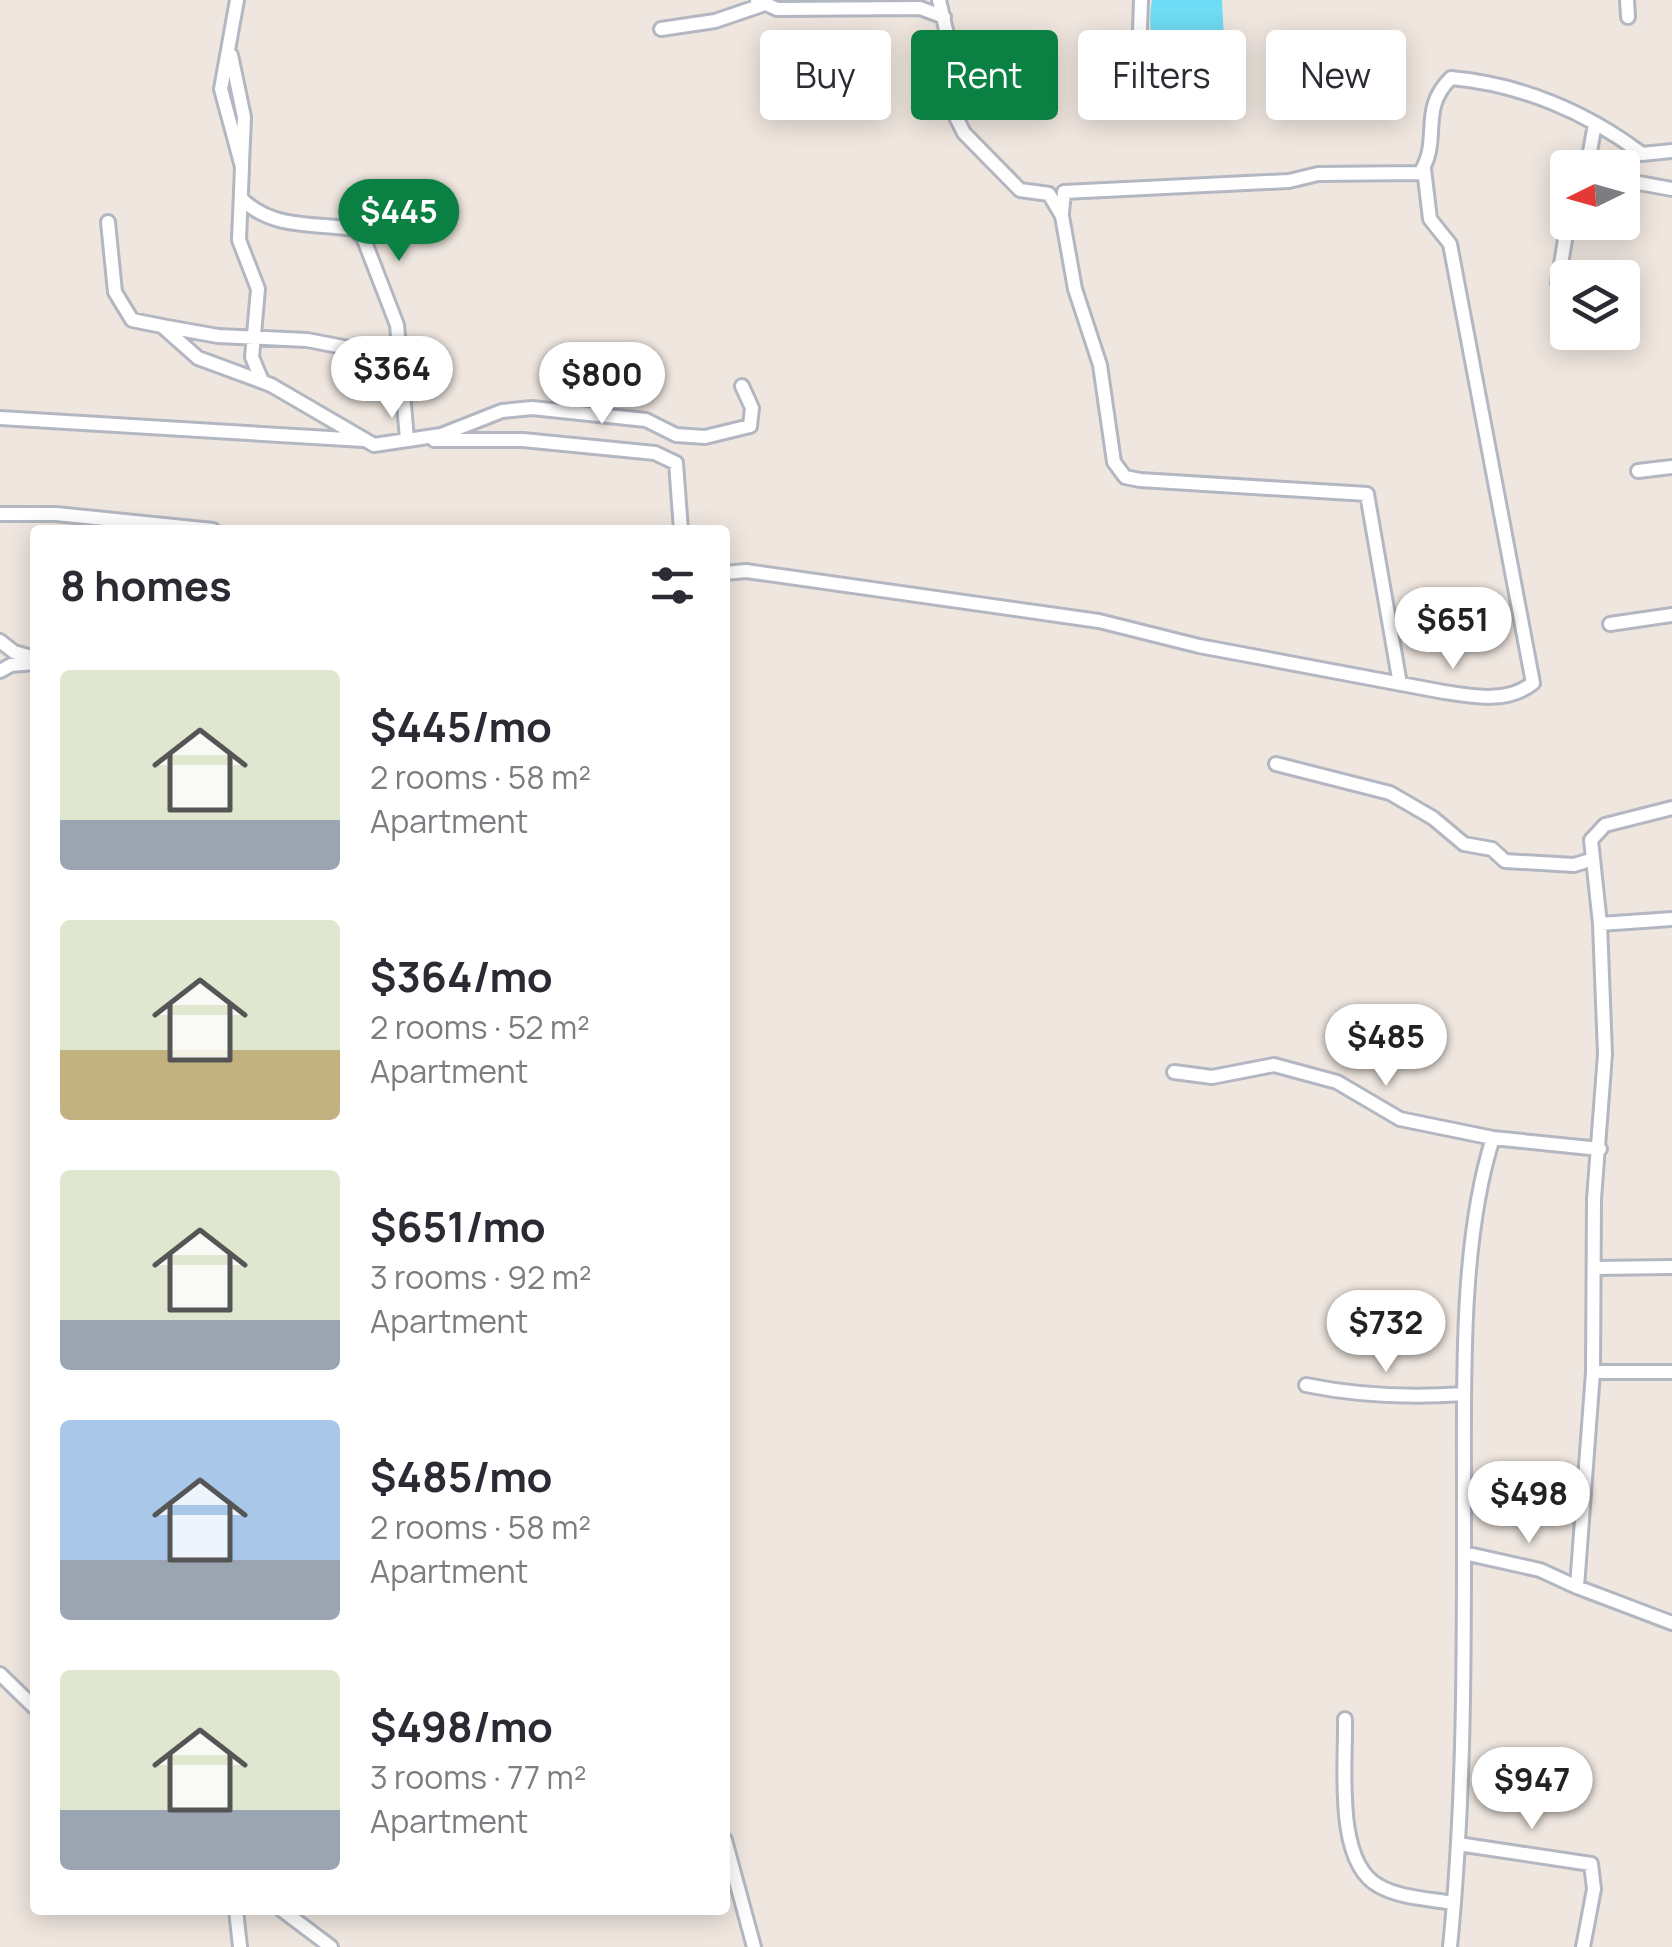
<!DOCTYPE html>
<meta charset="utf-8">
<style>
:root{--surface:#fff;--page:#f2f2f3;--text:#2b2b33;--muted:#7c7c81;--accent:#0b8043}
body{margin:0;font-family:Manrope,sans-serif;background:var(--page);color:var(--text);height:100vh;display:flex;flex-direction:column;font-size:38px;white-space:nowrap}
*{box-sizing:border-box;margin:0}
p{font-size:32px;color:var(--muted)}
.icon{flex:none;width:55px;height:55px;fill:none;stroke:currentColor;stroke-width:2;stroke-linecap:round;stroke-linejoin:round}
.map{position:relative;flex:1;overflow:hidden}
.details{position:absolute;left:30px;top:525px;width:700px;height:1390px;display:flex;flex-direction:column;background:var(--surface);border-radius:10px;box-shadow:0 5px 25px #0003}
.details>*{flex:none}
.hud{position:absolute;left:760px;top:30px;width:760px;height:90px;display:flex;gap:20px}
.needle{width:65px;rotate:265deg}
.buttons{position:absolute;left:1550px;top:150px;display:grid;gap:20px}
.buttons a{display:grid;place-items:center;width:90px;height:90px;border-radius:10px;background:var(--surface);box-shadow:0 5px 25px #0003;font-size:50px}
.price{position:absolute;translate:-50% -85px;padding:0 22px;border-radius:35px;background:#fff;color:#222;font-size:32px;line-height:65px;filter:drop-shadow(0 2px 5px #0008)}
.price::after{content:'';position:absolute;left:50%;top:60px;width:30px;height:22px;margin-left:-15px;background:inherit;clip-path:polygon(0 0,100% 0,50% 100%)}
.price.current{background:var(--accent);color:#fff}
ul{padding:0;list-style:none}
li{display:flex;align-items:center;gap:30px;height:250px;padding:0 30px}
li span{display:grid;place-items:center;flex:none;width:280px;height:200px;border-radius:10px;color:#555}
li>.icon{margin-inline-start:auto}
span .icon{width:120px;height:120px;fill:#fffc;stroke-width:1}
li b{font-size:42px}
h2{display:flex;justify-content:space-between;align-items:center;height:120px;padding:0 30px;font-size:42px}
.tag{padding:0 35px;border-radius:10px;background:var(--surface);box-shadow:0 5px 25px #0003;font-size:35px;line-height:90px}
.tag.current{background:var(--accent);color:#fff}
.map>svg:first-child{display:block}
.water{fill:#6edcf4}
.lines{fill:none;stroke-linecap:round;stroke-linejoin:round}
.minor-casing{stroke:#b3b7c1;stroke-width:18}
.minor{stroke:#fff;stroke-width:12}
</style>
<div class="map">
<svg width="1672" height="1947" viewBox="0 0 1672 1947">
<rect width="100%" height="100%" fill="#efe6df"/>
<!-- water -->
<path class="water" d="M 1152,0 L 1222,0 L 1227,98 L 1174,108 L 1165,101 C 1161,62 1145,39 1152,0 Z"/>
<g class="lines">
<!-- minor casing -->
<g class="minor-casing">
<path id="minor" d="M 237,0 L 221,89 L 242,167 L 239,240 L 258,289 L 252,357 L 262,381
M 757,0 L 777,9 L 920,8 L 944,17
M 939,0 L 950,47 L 956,117 L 964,133 L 1020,190 L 1049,194 L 1062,216 L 1075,289 L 1100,365 L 1114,462 L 1125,477 L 1140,480 L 1367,494 L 1400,684
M 1141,0 L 1139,59 L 1154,104
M 1627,0 L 1628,17
M 661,29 L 715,21 L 762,5
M 231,55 L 244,117 L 242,164
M 1587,168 L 1595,124
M 1622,180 L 1672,189
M 241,198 C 270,229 313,223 354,229 L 363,237 L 397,325 L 407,439
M 1062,213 L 1064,192 L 1289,181 L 1318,174 L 1420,173 C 1442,140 1418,110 1451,78 C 1520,84 1587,112 1642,154 L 1672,151
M 108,222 L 115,292 L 132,320 L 162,326 L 198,358 L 271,385 L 374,445 L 441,435 L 502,411 L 532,408 L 646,420 L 676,435 L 705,437 L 750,426 L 752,408 L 742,386
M 1558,283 L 1568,221
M 162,326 L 218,336 L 307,340 L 359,350 L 401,351
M 0,418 L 363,440
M 434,440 L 523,440 L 655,453 L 676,463 L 681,530
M 1638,471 L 1672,467
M 0,514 L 56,514 L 213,530
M 725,573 L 746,571 L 1099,621 L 1199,646 L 1444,692 C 1474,697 1508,703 1533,683 L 1450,244 L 1430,219 L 1424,169
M 1610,624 L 1672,615
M 0,641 L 14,652 L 35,658
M 0,671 L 11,665 L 35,663
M 1276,764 L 1390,793 L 1433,818 L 1464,844 L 1492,849 L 1505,861 L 1574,865 L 1590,860
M 1672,808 L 1605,825 L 1591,840 L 1600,924 L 1605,1054 L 1594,1199 L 1593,1372 L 1577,1587 L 1672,1623
M 1600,924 L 1672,919
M 1174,1072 L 1212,1077 L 1274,1065 L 1337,1082 L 1400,1119 L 1493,1138 L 1600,1149
M 1594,1268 L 1672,1267
M 1593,1372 L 1672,1372
M 1306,1385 C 1360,1396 1409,1398 1464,1394
M 1464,1553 L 1540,1570 L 1577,1587
M 0,1674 L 35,1708
M 1345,1719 C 1346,1764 1334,1862 1379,1886 C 1400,1898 1430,1899 1454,1903
M 725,1840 L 754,1947
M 1458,1844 L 1591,1864 L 1594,1889 L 1583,1947
M 236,1910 L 240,1947
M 282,1910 L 331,1947
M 1450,1947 C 1465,1796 1464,1643 1464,1492 C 1464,1383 1460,1241 1493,1138"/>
</g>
<!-- minor -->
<use href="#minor" class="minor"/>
</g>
</svg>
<div class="buttons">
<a><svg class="needle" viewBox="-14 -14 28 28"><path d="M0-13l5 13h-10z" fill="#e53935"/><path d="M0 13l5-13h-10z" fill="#7c7c81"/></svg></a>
<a><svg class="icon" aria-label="layers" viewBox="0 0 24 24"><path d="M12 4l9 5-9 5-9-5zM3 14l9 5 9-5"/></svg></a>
</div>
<b class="price current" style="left:399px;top:264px">$445</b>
<b class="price" style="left:392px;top:421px">$364</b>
<b class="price" style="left:602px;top:427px">$800</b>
<b class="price" style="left:1453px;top:672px">$651</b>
<b class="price" style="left:1386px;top:1089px">$485</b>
<b class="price" style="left:1386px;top:1375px">$732</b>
<b class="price" style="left:1529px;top:1546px">$498</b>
<b class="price" style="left:1532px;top:1832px">$947</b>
<div class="hud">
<a class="tag">Buy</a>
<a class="tag current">Rent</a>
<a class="tag">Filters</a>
<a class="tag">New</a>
</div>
<section class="details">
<h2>8 homes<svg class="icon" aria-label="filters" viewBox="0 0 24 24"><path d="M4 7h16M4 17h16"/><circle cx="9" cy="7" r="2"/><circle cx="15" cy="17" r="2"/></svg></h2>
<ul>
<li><span style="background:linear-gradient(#dfe7d0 75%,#9aa5b1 0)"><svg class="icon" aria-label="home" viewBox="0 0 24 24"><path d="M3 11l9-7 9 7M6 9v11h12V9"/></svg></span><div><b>$445/mo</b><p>2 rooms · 58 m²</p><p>Apartment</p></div></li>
<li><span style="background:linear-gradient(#dfe7d0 65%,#c2b280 0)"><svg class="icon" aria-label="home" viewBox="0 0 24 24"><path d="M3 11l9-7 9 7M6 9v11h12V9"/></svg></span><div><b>$364/mo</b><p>2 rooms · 52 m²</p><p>Apartment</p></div></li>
<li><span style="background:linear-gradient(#dfe7d0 75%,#9aa5b1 0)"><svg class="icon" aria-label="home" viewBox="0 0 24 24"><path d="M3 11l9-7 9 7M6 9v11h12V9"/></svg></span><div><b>$651/mo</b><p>3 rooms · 92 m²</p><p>Apartment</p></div></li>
<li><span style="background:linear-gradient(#a9c7e8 70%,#9aa5b1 0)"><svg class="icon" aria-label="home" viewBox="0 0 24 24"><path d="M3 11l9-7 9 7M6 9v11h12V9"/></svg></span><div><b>$485/mo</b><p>2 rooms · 58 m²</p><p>Apartment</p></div></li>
<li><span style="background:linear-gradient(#dfe7d0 70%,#9aa5b1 0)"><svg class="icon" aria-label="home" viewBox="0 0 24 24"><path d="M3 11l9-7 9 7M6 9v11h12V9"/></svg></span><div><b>$498/mo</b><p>3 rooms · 77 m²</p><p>Apartment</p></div></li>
</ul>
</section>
</div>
